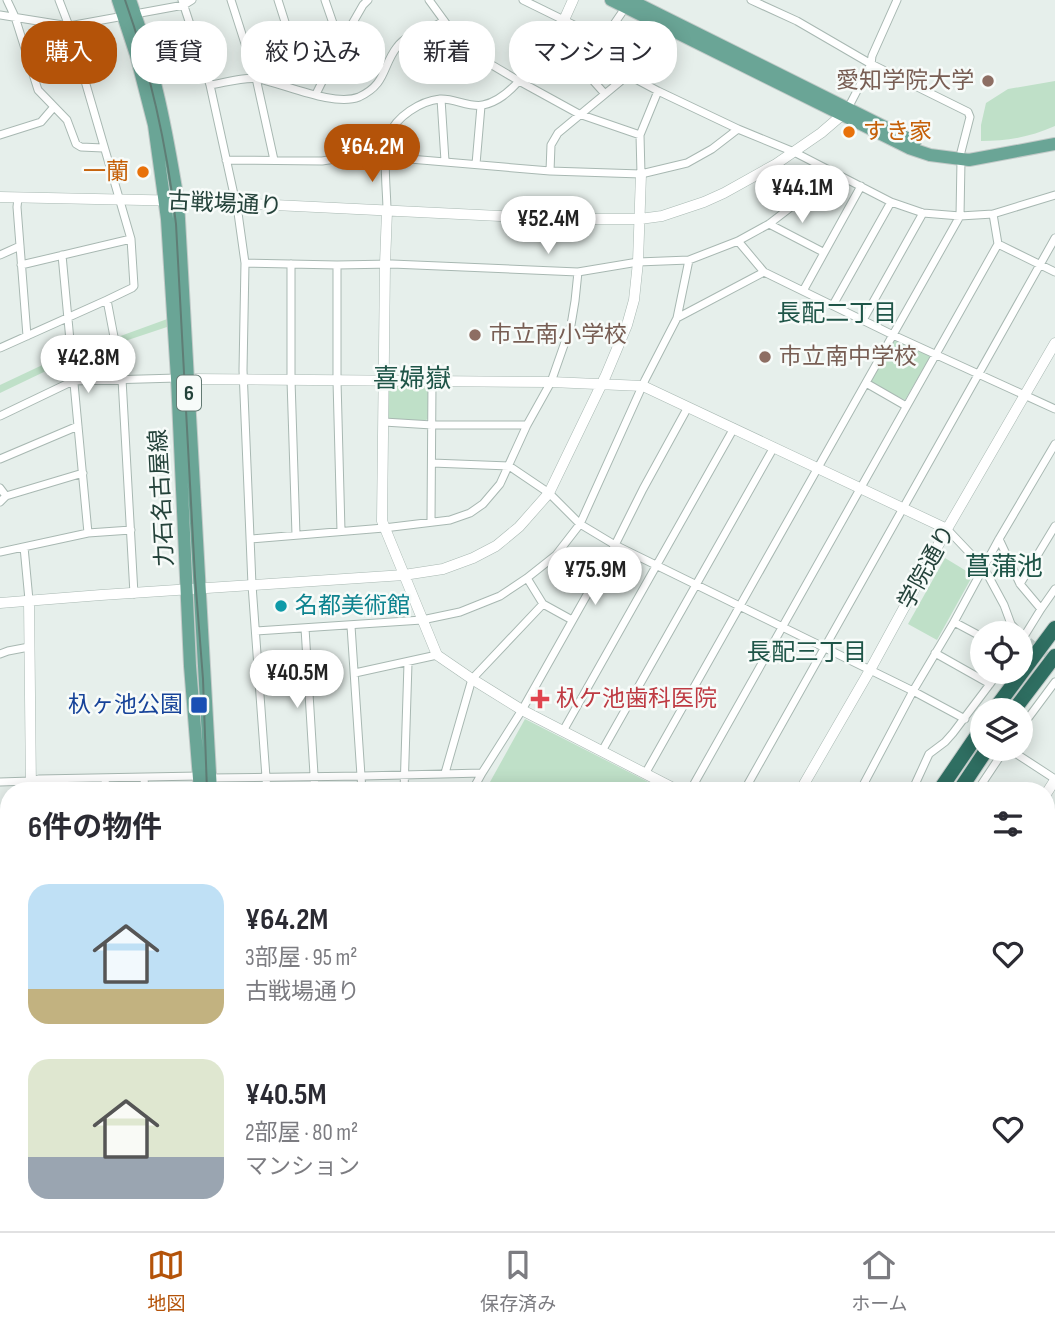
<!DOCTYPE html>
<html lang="ja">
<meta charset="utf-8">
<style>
:root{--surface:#fff;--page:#f2f2f3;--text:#2b2b33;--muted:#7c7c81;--line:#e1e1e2;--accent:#b45309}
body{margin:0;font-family:"Sofia Sans Condensed","Noto Sans JP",sans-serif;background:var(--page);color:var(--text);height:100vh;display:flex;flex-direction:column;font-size:26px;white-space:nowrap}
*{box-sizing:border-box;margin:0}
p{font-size:23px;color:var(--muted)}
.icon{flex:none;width:38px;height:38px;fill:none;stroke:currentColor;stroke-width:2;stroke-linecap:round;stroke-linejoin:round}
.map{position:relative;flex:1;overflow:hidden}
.details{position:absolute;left:0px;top:782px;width:1055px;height:450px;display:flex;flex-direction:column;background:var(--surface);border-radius:28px 28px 0 0;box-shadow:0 4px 18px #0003}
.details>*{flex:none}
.hud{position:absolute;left:21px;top:21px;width:700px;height:63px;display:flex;gap:14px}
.controls{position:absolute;left:970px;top:621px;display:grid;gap:14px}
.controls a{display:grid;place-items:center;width:63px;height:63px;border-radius:50%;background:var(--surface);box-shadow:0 4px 18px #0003;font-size:35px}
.price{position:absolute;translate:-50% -60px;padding:0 16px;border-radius:24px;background:#fff;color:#222;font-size:23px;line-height:46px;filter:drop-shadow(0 2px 4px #0008)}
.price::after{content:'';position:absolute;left:50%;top:42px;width:21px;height:16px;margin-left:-10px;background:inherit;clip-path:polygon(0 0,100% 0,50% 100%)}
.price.current{background:var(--accent);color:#fff}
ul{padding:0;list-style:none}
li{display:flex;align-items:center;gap:21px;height:175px;padding:0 28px}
li span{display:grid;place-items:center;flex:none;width:196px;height:140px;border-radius:21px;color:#555}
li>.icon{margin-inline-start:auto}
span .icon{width:84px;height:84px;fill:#fffc;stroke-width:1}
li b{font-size:30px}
h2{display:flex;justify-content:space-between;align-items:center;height:84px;padding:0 28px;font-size:30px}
.pill{padding:0 24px;border-radius:28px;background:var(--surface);box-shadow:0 4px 18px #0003;font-size:24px;line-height:63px}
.pill.current{background:var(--accent);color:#fff}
.tab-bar{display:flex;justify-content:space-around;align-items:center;height:98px;border-top:2px solid var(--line);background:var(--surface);font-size:19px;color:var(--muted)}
.tab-bar a{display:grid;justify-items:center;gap:4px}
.tab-bar .current{color:var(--accent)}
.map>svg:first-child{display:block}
.green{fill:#bfe0c8}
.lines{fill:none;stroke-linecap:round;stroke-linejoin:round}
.minor-tunnel{stroke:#bfccc8;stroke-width:7;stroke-dasharray:7 3.5;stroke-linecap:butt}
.minor-casing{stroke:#a8b8b2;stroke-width:9}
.tertiary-casing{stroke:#a8b8b2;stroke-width:11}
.primary-casing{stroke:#c2cac8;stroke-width:14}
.motorway-casing{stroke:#c2cac8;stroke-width:16}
.minor{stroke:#fff;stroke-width:7}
.tertiary{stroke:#fff;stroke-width:10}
.primary{stroke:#6aa596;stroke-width:12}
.motorway{stroke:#2f6f62;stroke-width:14}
.tram{stroke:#5f7d75;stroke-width:2}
.education-dot{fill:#8d6e63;stroke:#f7fbf9;stroke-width:2.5}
.food-dot{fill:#e8710a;stroke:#f7fbf9;stroke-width:2.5}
.culture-dot{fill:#0f9aa8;stroke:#f7fbf9;stroke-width:2.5}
.health-dot{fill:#e0444e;stroke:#f7fbf9;stroke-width:2.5}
.transit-dot{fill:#1a4fb4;stroke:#f7fbf9;stroke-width:2.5}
.labels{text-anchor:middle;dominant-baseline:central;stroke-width:5;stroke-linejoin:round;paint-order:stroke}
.shield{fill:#f7fbf9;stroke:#637a73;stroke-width:2}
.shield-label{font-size:21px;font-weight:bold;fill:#24423a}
.education-label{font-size:23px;fill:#785e54;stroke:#f7fbf9;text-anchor:start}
.food-label{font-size:23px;fill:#c56008;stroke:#f7fbf9;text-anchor:start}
.street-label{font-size:23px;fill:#24423a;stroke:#f7fbf9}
.culture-label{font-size:23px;fill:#0d838f;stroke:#f7fbf9;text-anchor:start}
.health-label{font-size:23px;fill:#be3a42;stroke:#f7fbf9;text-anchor:start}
.transit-label{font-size:23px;fill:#164399;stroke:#f7fbf9;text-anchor:end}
.neighbourhood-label{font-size:24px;fill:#1f5548;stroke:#f7fbf9}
.quarter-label{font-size:26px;fill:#1f5548;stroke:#f7fbf9}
</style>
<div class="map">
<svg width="1055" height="1231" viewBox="0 0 1055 1231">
<rect width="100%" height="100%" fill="#e6efeb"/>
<!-- green -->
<path class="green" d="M 1055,81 L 1055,126 C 1030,137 1008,141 981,141 L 981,125 L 986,103 L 1008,89 Z
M 170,318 L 170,326 L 71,359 L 0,393 L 0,385 L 70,352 L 115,338 Z
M 895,338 L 928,352 L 930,357 L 905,400 L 869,382 L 893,339 Z
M 389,384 L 428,385 L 428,419 L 426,420 L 388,420 L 386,387 Z
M 945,558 L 973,575 L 937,640 L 908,624 Z
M 525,719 L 666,791 L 485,791 Z
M 1055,918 L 1055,1128 L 1047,1123 L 1046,933 Z"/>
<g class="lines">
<!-- minor-tunnel -->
<path class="minor-tunnel" d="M 1029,641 L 1054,661"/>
<!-- minor casing -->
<g class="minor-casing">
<path id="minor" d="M 7,0 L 15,17 L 38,90 L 67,120 L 76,144 L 81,147 L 103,148
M 59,0 L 69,26 L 131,239 L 134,286 L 132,288 L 107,300 L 122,379 L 134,594
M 182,0 L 210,85 L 238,213 L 245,263 L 243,370 L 252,585 L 267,791
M 231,0 L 256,78 L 274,160
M 278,0 L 292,44 L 285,86
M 325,0 L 335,29 L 344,38
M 429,0 L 456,37 L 475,55 L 519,81 L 579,114 L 640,135
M 523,0 L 580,28 L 628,75 L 658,91 L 738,129 L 794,152 L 891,202 L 923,213 L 960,216 L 993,214 L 1055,195
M 751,0 L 797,21 L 871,64 L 968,112 L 970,117 L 961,152
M 135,14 L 184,5 L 192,0
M 0,15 L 69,26 L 124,16
M 548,43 L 589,76 L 605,94
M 599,46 L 625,8
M 210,85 C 224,83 246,76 259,79 C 285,84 334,107 359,97 C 387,84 382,66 397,47 C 409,31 429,31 444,21
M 316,94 L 344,38 L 363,5 L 368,0
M 441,99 L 445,161
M 847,110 L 871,64 L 872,56 L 897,0
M 0,135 L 41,122 L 53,108
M 226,160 L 322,161 L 349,157 L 386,157 L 550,171 L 641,174 L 687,163 L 712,149 L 738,129
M 476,164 L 481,106
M 550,171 L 551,145 L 558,133 L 628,75
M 641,174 L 640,135 L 658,91
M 18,198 L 17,207 L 27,336
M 387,211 C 387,191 382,153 389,135 C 396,117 420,101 440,99 C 454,98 470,108 483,105 C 498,102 509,92 519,81
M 769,224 L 823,252
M 738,241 L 764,272 L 893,335 L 1055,409
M 998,244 L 1055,272
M 0,255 L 20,246
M 62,255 L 88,533
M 245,263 L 337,265 L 392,264 L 578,272 L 638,262 L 689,260 L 738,241 L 769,224 L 834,174
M 291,264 L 291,380 L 296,535
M 21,265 L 131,239
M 337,265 L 337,381 L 341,531
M 803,291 L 861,186
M 833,305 L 891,202
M 677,318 L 764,272
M 863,320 L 923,213
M 0,348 L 107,300
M 866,383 L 906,406
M 0,416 L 73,381 L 177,378
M 384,422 L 432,425 L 527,425
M 0,459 L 78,426
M 432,463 L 509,466 L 549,493 L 580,524 L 615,545 L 913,691 L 965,719
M 0,488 L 6,496
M 0,502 L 6,496 L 83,473
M 431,522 L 432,382
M 947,529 L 984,568 L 1004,605 L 1011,624 L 1020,634
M 250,539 L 384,528 L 450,520 L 470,513 L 483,504 L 500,484 L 527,425 L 551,382 L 571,325 L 575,301 L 578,272
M 999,539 L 1020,584 L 1041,609
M 24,547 L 29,600
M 0,552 L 88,533 L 131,530
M 527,578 L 543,604 L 572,620
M 1020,584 L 1055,526
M 954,622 L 982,637
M 351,626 L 362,791
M 305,628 L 315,791
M 256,631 L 422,620 L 460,612 L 500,596 L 527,578 L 556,555 L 580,524 L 645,380 L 677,318 L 689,260
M 1020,643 L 1041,609 L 1055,589
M 935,653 L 990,684
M 0,654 L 8,651 L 29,647
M 355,673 L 437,655
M 1020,729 L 1055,682
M 563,731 L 734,428
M 1009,749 L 1055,779
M 602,751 L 774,447
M 445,773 L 472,679 L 543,604
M 645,774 L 960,216 L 961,160
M 105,778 L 106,791
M 144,778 L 145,791
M 210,778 L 363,776 L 482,773
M 68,779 L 68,791
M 0,782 L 31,781 L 39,779 L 199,776
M 404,791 L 408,663
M 472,791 L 482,773 L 522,710 L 615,545 L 643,489 L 688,407
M 690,791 L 998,244 L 993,214
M 744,791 L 1055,238
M 860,791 L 913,691 L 954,622 L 999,539 L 1055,444
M 912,791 L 929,754 L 945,742 L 953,733 L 999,672
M 977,791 L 1005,749
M 1046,829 L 1054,834 L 1055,836
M 0,899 L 9,900
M 1046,923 L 1055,906
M 0,997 L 9,998
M 1046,1072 L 1055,1059
M 1046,1135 L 1055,1139
M 1046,1166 L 1055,1170
M 1046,1204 L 1055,1209
M 464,1223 L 466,1231
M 526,1223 L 527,1231
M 936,1223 L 954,1231
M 1012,1223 L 1027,1231
M 801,1225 L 809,1227 L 808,1231
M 34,1231 L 35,1223
M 262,1231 L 264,1223
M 395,1231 L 395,1223
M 755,1231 L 756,1223"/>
</g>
<!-- tertiary casing -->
<g class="tertiary-casing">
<path id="tertiary" d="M 519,81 L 564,20 L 573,0
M 0,197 L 190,201 L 560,219 L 640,219 L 662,216 L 704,202 L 724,193 L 776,164 L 821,133 L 842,115
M 387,211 L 385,264 L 382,521 L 437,655 L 472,679 L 522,710 L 679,791
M 188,379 L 551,382 L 643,386 L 947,529
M 29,600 L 31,791
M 0,603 L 101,595 L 404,575 L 443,569 L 473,558 L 496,546 L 519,527 L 549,493 L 606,375 L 627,325 L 634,300 L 638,262 L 641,174
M 800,791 L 870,670 L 947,529 L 1055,343
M 1046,794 L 1055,780
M 0,1108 L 9,1055
M 0,1174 L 9,1175
M 533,1223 L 546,1231
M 351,1231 L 353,1223
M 893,1231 L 894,1223"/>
</g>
<!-- primary casing -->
<g class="primary-casing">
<path id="primary" d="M 118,0 L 136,55 L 154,125 L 167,219 L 177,378 L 190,666 L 200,791
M 130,0 C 154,65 167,133 178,201 L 211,791
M 611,0 L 909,148 L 930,155 L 969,160 L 1055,144
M 630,0 L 915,142
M 0,949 L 9,950
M 193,1231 L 195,1223
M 202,1231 L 204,1223"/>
</g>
<!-- motorway casing -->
<g class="motorway-casing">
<path id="motorway" d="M 994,710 L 1055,628
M 1014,710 L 1055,656
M 939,791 L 982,728
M 959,791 L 987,749
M 772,1231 L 774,1223
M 790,1231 L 792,1223"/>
</g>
<!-- minor -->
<use href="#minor" class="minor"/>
<!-- tertiary -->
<use href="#tertiary" class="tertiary"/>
<!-- primary -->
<use href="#primary" class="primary"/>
<!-- motorway -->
<use href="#motorway" class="motorway"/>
<!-- tram -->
<path class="tram" d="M 125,0 C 151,73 167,147 176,224 L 195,577 L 203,679 L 207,791
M 0,951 L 9,952"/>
</g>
<!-- markers -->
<g class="education-dot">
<circle cx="988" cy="81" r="7"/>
<circle cx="475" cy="335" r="7"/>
<circle cx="765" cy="357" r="7"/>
</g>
<g class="food-dot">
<circle cx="849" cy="132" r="7"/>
<circle cx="143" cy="172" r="7"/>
</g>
<circle class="culture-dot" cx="281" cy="606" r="7"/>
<path class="health-dot" d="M536.5 688.5h7v7h7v7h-7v7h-7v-7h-7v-7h7z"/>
<rect class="transit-dot" x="190" y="696" width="18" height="18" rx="3.5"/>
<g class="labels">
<!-- shield labels -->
<rect class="shield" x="177" y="375.5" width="24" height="35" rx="5"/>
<g class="shield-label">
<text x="189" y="393">6</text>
</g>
<!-- education labels -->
<g class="education-label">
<text x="974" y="81" text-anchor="end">愛知学院大学</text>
<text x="489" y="335">市立南小学校</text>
<text x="779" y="357">市立南中学校</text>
</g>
<!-- food labels -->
<g class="food-label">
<text x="863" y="132">すき家</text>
<text x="129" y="172" text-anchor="end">一蘭</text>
</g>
<!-- street labels -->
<g class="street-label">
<text transform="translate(225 204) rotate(3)">古戦場通り</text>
<text transform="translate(162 498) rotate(-93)">力石名古屋線</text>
<text transform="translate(927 567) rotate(-61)">学院通り</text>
</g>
<!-- culture labels -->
<g class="culture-label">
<text x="295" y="606">名都美術館</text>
</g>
<!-- health labels -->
<g class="health-label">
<text x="556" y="699">杁ケ池歯科医院</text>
</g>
<!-- transit labels -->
<g class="transit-label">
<text x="183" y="705">杁ヶ池公園</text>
</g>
<!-- neighbourhood labels -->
<g class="neighbourhood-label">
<text x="837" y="313">長配二丁目</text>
<text x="807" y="652">長配三丁目</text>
</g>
<!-- quarter labels -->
<g class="quarter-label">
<text x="412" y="379">喜婦嶽</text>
<text x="1004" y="567">菖蒲池</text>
</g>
</g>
</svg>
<div class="controls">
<a><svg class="icon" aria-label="locate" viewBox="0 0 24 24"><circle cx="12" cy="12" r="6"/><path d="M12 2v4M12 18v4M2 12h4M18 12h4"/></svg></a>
<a><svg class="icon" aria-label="layers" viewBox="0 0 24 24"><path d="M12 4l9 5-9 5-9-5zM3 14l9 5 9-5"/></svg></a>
</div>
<b class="price current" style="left:372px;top:184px">¥64.2M</b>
<b class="price" style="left:802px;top:225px">¥44.1M</b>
<b class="price" style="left:548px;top:256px">¥52.4M</b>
<b class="price" style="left:88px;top:395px">¥42.8M</b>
<b class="price" style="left:595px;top:607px">¥75.9M</b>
<b class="price" style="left:297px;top:710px">¥40.5M</b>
<div class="hud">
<a class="pill current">購入</a>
<a class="pill">賃貸</a>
<a class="pill">絞り込み</a>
<a class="pill">新着</a>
<a class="pill">マンション</a>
</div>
<section class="details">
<h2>6件の物件<svg class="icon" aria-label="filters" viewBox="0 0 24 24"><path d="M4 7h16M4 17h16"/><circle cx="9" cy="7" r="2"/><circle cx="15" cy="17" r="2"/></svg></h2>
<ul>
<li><span style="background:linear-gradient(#bfe0f5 75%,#c2b280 0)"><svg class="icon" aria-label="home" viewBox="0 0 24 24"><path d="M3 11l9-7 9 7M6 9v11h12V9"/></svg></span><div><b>¥64.2M</b><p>3部屋 · 95 m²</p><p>古戦場通り</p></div><svg class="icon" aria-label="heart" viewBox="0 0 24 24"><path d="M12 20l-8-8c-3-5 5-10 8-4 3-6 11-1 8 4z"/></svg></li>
<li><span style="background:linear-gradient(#dfe7d0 70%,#9aa5b1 0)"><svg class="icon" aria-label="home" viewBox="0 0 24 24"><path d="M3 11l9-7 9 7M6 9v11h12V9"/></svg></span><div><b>¥40.5M</b><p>2部屋 · 80 m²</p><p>マンション</p></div><svg class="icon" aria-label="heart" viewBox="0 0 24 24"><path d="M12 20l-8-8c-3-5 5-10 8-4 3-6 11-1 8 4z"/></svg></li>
</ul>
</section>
</div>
<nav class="tab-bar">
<a class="current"><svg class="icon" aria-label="map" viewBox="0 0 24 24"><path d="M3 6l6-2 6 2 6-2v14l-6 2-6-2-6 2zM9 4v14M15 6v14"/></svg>地図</a>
<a><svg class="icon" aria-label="saved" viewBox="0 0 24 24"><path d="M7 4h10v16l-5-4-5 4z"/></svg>保存済み</a>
<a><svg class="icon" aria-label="home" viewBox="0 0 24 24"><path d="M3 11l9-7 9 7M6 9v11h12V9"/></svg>ホーム</a>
</nav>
